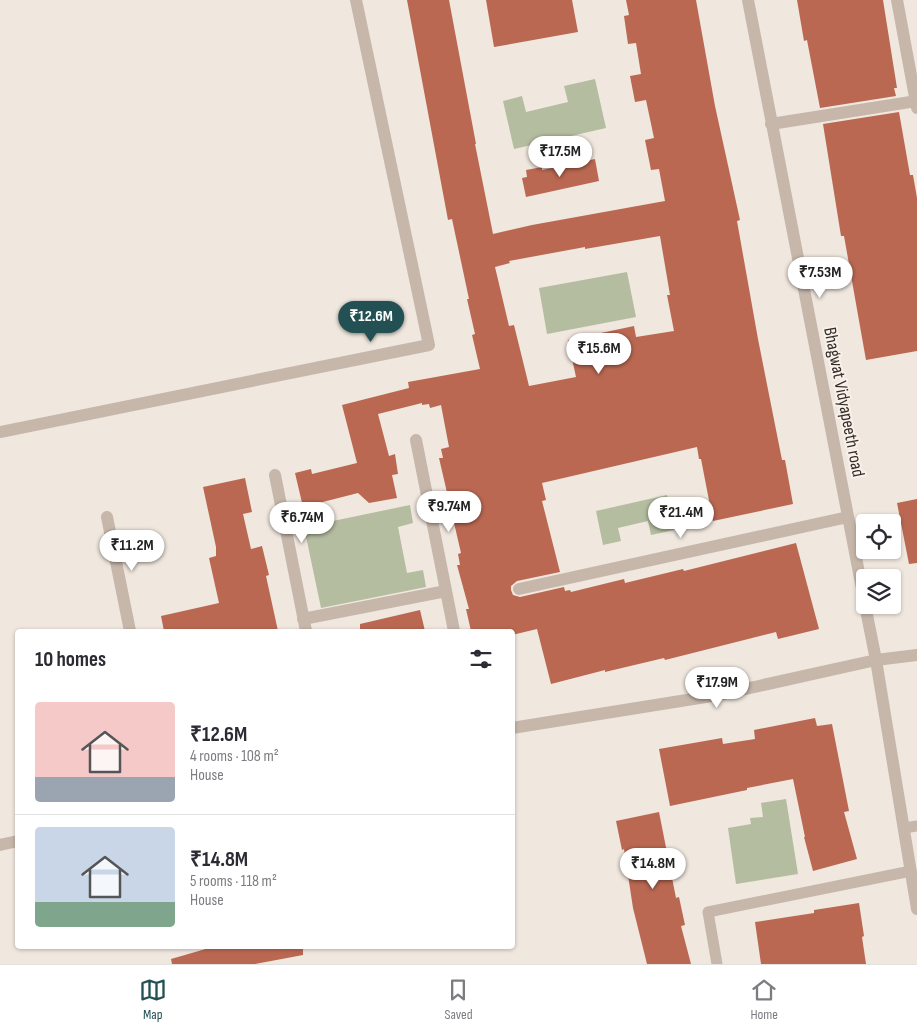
<!DOCTYPE html>
<meta charset="utf-8">
<style>
:root{--surface:#fff;--page:#f7f7f7;--text:#2b2b33;--muted:#7c7c81;--line:#e1e1e2;--accent:#235153}
body{margin:0;font-family:"Sofia Sans Condensed",sans-serif;background:var(--page);color:var(--text);height:100vh;display:flex;flex-direction:column;font-size:19px;white-space:nowrap}
*{box-sizing:border-box;margin:0}
p{font-size:16px;color:var(--muted)}
.icon{flex:none;width:28px;height:28px;fill:none;stroke:currentColor;stroke-width:2;stroke-linecap:round;stroke-linejoin:round}
.map{position:relative;flex:1;overflow:hidden}
.drawer{position:absolute;left:15px;top:629px;width:500px;height:320px;display:flex;flex-direction:column;background:var(--surface);border-radius:5px;box-shadow:0 1px 4px #0004}
.drawer>*{flex:none}
.tools{position:absolute;left:856px;top:514px;display:grid;gap:10px}
.tools a{display:grid;place-items:center;width:45px;height:45px;border-radius:5px;background:var(--surface);box-shadow:0 1px 4px #0004;font-size:25px}
.price{position:absolute;translate:-50% -42px;padding:0 11px;border-radius:18px;background:#fff;color:#222;font-size:16px;line-height:32px;filter:drop-shadow(0 1px 2px #0008)}
.price::after{content:'';position:absolute;left:50%;top:30px;width:15px;height:11px;margin-left:-8px;background:inherit;clip-path:polygon(0 0,100% 0,50% 100%)}
.price.on{background:var(--accent);color:#fff}
ul{padding:0;list-style:none}
li{display:flex;align-items:center;gap:15px;height:125px;padding:0 20px}
li+li{border-top:1px solid var(--line)}
li span{display:grid;place-items:center;flex:none;width:140px;height:100px;border-radius:5px;color:#555}
li>.icon{margin-inline-start:auto}
span .icon{width:60px;height:60px;fill:#fffc;stroke-width:1}
li b{font-size:21px}
h2{display:flex;justify-content:space-between;align-items:center;height:60px;padding:0 20px;font-size:21px}
.tabs{display:flex;justify-content:space-around;align-items:center;height:70px;border-top:1px solid var(--line);background:var(--surface);font-size:14px;color:var(--muted)}
.tabs a{display:grid;justify-items:center;gap:2px}
.tabs .on{color:var(--accent)}
.map>svg:first-child{display:block}
.green{fill:#b4bd9f}
.building{fill:#ba6852;fill-rule:evenodd}
.lines{fill:none;stroke-linecap:round;stroke-linejoin:round}
.lane{stroke:#c7b7ab;stroke-width:11}
.street{stroke:#c7b7ab;stroke-width:12}
.labels{text-anchor:middle;dominant-baseline:central;stroke-width:4;stroke-linejoin:round;paint-order:stroke}
.street-label{font-size:18px;fill:#352d29;stroke:#f8f1ea}
</style>
<div class="map">
<svg width="917" height="964" viewBox="0 0 917 964">
<rect width="100%" height="100%" fill="#f0e7de"/>
<!-- green -->
<path class="green" d="M 595,79 L 606,128 L 514,149 L 503,101 L 522,96 L 526,112 L 568,102 L 564,86 Z
M 627,272 L 636,317 L 547,334 L 539,288 Z
M 667,495 L 674,530 L 651,535 L 648,521 L 618,528 L 621,541 L 603,545 L 596,511 Z
M 410,505 L 413,523 L 398,527 L 407,573 L 423,570 L 426,587 L 321,608 L 304,527 Z
M 786,799 L 798,874 L 736,884 L 728,828 L 751,824 L 750,818 L 763,817 L 761,803 Z"/>
<!-- building -->
<path class="building" d="M 407,0 L 449,0 L 476,144 L 475,144 L 493,234 L 532,225 L 665,201 L 659,169 L 651,170 L 645,140 L 654,138 L 646,100 L 635,102 L 630,76 L 641,74 L 636,43 L 628,44 L 624,16 L 629,15 L 626,0 L 696,0 L 715,106 L 740,220 L 737,221 L 758,339 L 782,460 L 785,460 L 793,504 L 713,521 L 701,459 L 699,459 L 697,447 L 542,483 L 546,500 L 542,501 L 560,572 L 517,581 L 511,586 L 511,590 L 513,595 L 520,597 L 564,587 L 565,591 L 570,590 L 571,592 L 624,579 L 625,583 L 683,569 L 684,571 L 796,543 L 819,629 L 778,639 L 776,632 L 665,660 L 664,658 L 605,672 L 605,670 L 551,684 L 537,629 L 512,635 L 512,631 L 471,631 L 466,609 L 469,609 L 457,565 L 460,565 L 458,554 L 461,553 L 439,458 L 443,458 L 441,449 L 449,447 L 441,405 L 430,408 L 429,404 L 422,405 L 422,403 L 378,414 L 389,456 L 395,454 L 398,474 L 392,475 L 397,498 L 369,503 L 358,493 L 303,507 L 295,473 L 311,469 L 312,474 L 357,463 L 342,405 L 409,388 L 408,382 L 480,369 L 472,335 L 475,334 L 467,299 L 469,299 L 452,219 L 448,220 ZM 660,236 L 670,295 L 667,295 L 674,331 L 636,337 L 634,326 L 568,340 L 576,377 L 529,386 L 514,325 L 509,326 L 495,267 L 510,263 L 509,261 L 585,247 L 585,249 Z
M 486,0 L 572,0 L 578,32 L 494,47 Z
M 797,0 L 883,0 L 897,88 L 894,88 L 896,96 L 820,108 L 807,40 L 804,41 Z
M 899,112 L 910,175 L 913,175 L 917,198 L 917,351 L 866,360 L 844,236 L 841,236 L 823,124 Z
M 595,159 L 599,181 L 526,197 L 522,178 L 527,177 L 526,170 L 542,167 L 542,170 Z
M 245,478 L 252,512 L 243,514 L 251,549 L 262,546 L 269,575 L 266,576 L 278,631 L 164,631 L 161,616 L 219,603 L 209,558 L 216,556 L 216,547 L 203,487 Z
M 917,499 L 917,563 L 909,564 L 897,503 Z
M 420,610 L 425,631 L 360,631 L 360,624 Z
M 815,718 L 817,726 L 832,724 L 849,811 L 844,812 L 857,859 L 813,871 L 804,837 L 805,837 L 793,779 L 747,788 L 747,790 L 670,806 L 659,749 L 722,738 L 723,744 L 755,739 L 754,730 Z
M 659,812 L 676,898 L 679,897 L 685,925 L 681,926 L 691,964 L 647,964 L 633,908 L 624,849 L 622,850 L 616,821 Z
M 859,903 L 864,936 L 862,937 L 866,964 L 761,964 L 755,922 L 814,913 L 814,910 Z
M 216,946 L 303,946 L 303,955 L 255,964 L 172,964 L 171,959 Z"/>
<g class="lines">
<!-- lane -->
<path class="lane" d="M 904,828 L 917,826
M 717,964 L 708,912 L 911,871"/>
<!-- street -->
<path class="street" d="M 748,0 L 865,604
M 897,0 L 917,108
M 771,124 L 917,101
M 0,432 L 429,345 L 356,0
M 416,440 L 454,631
M 275,475 L 306,631
M 107,517 L 130,631
M 519,589 L 848,517
M 865,605 L 876,660 L 917,909
M 303,619 L 446,591
M 512,728 L 718,695 L 876,660 L 917,655
M 0,845 L 18,841"/>
</g>
<g class="labels">
<!-- street labels -->
<g class="street-label">
<text transform="translate(844 402) rotate(79)">Bhagwat Vidyapeeth road</text>
</g>
</g>
</svg>
<div class="tools">
<a><svg class="icon" aria-label="locate" viewBox="0 0 24 24"><circle cx="12" cy="12" r="6"/><path d="M12 2v4M12 18v4M2 12h4M18 12h4"/></svg></a>
<a><svg class="icon" aria-label="layers" viewBox="0 0 24 24"><path d="M12 4l9 5-9 5-9-5zM3 14l9 5 9-5"/></svg></a>
</div>
<b class="price" style="left:560px;top:178px">₹17.5M</b>
<b class="price" style="left:820px;top:299px">₹7.53M</b>
<b class="price on" style="left:371px;top:343px">₹12.6M</b>
<b class="price" style="left:599px;top:375px">₹15.6M</b>
<b class="price" style="left:449px;top:533px">₹9.74M</b>
<b class="price" style="left:681px;top:539px">₹21.4M</b>
<b class="price" style="left:302px;top:544px">₹6.74M</b>
<b class="price" style="left:132px;top:572px">₹11.2M</b>
<b class="price" style="left:717px;top:709px">₹17.9M</b>
<b class="price" style="left:653px;top:890px">₹14.8M</b>
<section class="drawer">
<h2>10 homes<svg class="icon" aria-label="filters" viewBox="0 0 24 24"><path d="M4 7h16M4 17h16"/><circle cx="9" cy="7" r="2"/><circle cx="15" cy="17" r="2"/></svg></h2>
<ul>
<li><span style="background:linear-gradient(#f6c9c9 75%,#9aa5b1 0)"><svg class="icon" aria-label="home" viewBox="0 0 24 24"><path d="M3 11l9-7 9 7M6 9v11h12V9"/></svg></span><div><b>₹12.6M</b><p>4 rooms · 108 m²</p><p>House</p></div></li>
<li><span style="background:linear-gradient(#c9d6e8 75%,#7fa58c 0)"><svg class="icon" aria-label="home" viewBox="0 0 24 24"><path d="M3 11l9-7 9 7M6 9v11h12V9"/></svg></span><div><b>₹14.8M</b><p>5 rooms · 118 m²</p><p>House</p></div></li>
</ul>
</section>
</div>
<nav class="tabs">
<a class="on"><svg class="icon" aria-label="map" viewBox="0 0 24 24"><path d="M3 6l6-2 6 2 6-2v14l-6 2-6-2-6 2zM9 4v14M15 6v14"/></svg>Map</a>
<a><svg class="icon" aria-label="saved" viewBox="0 0 24 24"><path d="M7 4h10v16l-5-4-5 4z"/></svg>Saved</a>
<a><svg class="icon" aria-label="home" viewBox="0 0 24 24"><path d="M3 11l9-7 9 7M6 9v11h12V9"/></svg>Home</a>
</nav>
